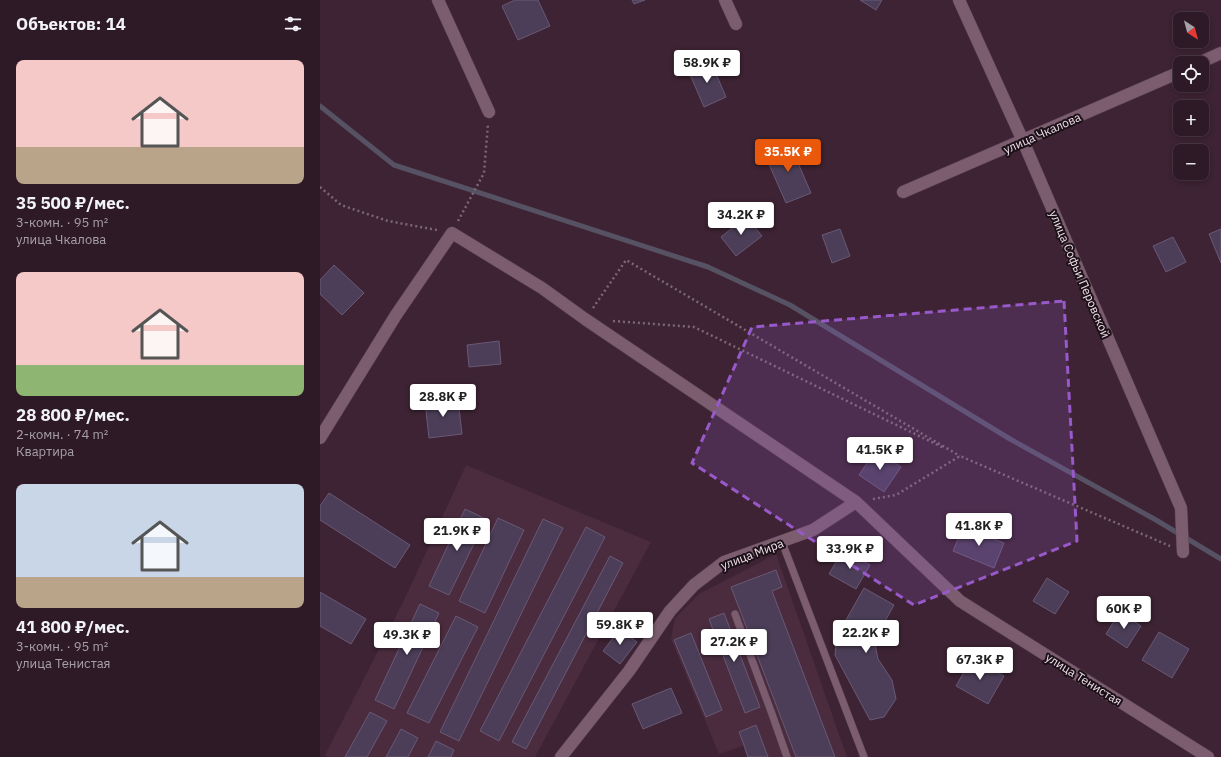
<!DOCTYPE html>
<html lang="ru">
<meta charset="utf-8">
<style>
:root{--surface:#2e1a26;--page:#3a2732;--text:#f1f3f6;--muted:#a7a1a7;--line:#493843;--accent:#ea580c}
body{margin:0;font-family:"IBM Plex Sans",sans-serif;background:var(--page);color:var(--text);height:100vh;display:flex;flex-direction:column;font-size:15px;white-space:nowrap}
*{box-sizing:border-box;margin:0}
p{font-size:13px;color:var(--muted)}
.icon{flex:none;width:22px;height:22px;fill:none;stroke:currentColor;stroke-width:2;stroke-linecap:round;stroke-linejoin:round}
.map{position:relative;flex:1;overflow:hidden}
.details{display:flex;flex-direction:column;background:var(--surface);width:320px}
.details>*{flex:none}
.needle{width:26px;rotate:144deg}
.controls{position:absolute;left:853px;top:12px;display:grid;gap:8px}
.controls a{display:grid;place-items:center;width:36px;height:36px;border-radius:8px;background:var(--surface);box-shadow:0 2px 6px #0003,0 0 0 1px var(--line);font-size:20px}
.price{position:absolute;translate:-50% -34px;padding:0 9px;border-radius:4px;background:#fff;color:#222;font-size:13px;line-height:26px;filter:drop-shadow(0 1px 2px #0008)}
.price::after{content:'';position:absolute;left:50%;top:24px;width:12px;height:9px;margin-left:-6px;background:inherit;clip-path:polygon(0 0,100% 0,50% 100%)}
.price.on{background:var(--accent);color:#fff}
ul{padding:0;list-style:none}
li{display:grid;align-content:center;gap:8px;height:212px;padding:0 16px}
li span{display:grid;place-items:center;height:124px;border-radius:8px;color:#555}
li>.icon{margin-inline-start:auto}
span .icon{width:72px;height:72px;fill:#fffc;stroke-width:1}
li b{font-size:17px}
h2{display:flex;justify-content:space-between;align-items:center;height:48px;padding:0 16px;font-size:17px}
main{display:flex;flex:1;min-height:0}
.map>svg:first-child{display:block}
.built{fill:#4b2c3f}
.lines{fill:none;stroke-linecap:round;stroke-linejoin:round}
.stream{stroke:#565264;stroke-width:5}
.building{fill:#4c3e58;stroke:#695975}
.lane-casing{stroke:#594251;stroke-width:8}
.street-casing{stroke:#594251;stroke-width:13}
.path{stroke:#7e6775;stroke-width:2.5;stroke-dasharray:2 3;stroke-linecap:butt}
.lane{stroke:#7b5d6f;stroke-width:7}
.street{stroke:#7b5d6f;stroke-width:12}
.marked{fill:#9859ca;fill-opacity:0.2;stroke:#9859ca;stroke-width:3;stroke-dasharray:8 5;stroke-linejoin:round}
.labels{text-anchor:middle;dominant-baseline:central;stroke-width:4;stroke-linejoin:round;paint-order:stroke}
.street-label{font-size:12px;fill:#f1dfe9;stroke:#1c1118}
</style>
<main>
<section class="details">
<h2>Объектов: 14<svg class="icon" aria-label="filters" viewBox="0 0 24 24"><path d="M4 7h16M4 17h16"/><circle cx="9" cy="7" r="2"/><circle cx="15" cy="17" r="2"/></svg></h2>
<ul>
<li><span style="background:linear-gradient(#f6c9c9 70%,#b9a48a 0)"><svg class="icon" aria-label="home" viewBox="0 0 24 24"><path d="M3 11l9-7 9 7M6 9v11h12V9"/></svg></span><div><b>35 500 ₽/мес.</b><p>3-комн. · 95 m²</p><p>улица Чкалова</p></div></li>
<li><span style="background:linear-gradient(#f6c9c9 75%,#8fb573 0)"><svg class="icon" aria-label="home" viewBox="0 0 24 24"><path d="M3 11l9-7 9 7M6 9v11h12V9"/></svg></span><div><b>28 800 ₽/мес.</b><p>2-комн. · 74 m²</p><p>Квартира</p></div></li>
<li><span style="background:linear-gradient(#c9d6e8 75%,#b9a48a 0)"><svg class="icon" aria-label="home" viewBox="0 0 24 24"><path d="M3 11l9-7 9 7M6 9v11h12V9"/></svg></span><div><b>41 800 ₽/мес.</b><p>3-комн. · 95 m²</p><p>улица Тенистая</p></div></li>
</ul>
</section>
<div class="map">
<svg width="901" height="757" viewBox="0 0 901 757">
<rect width="100%" height="100%" fill="#3d2333"/>
<!-- built -->
<path class="built" d="M 146,465 L 331,542 L 215,757 L 8,757 L 5,755 L 87,594 Z
M 456,554 L 527,757 L 427,757 L 423,746 L 399,754 L 351,639 L 355,618 L 379,594 Z"/>
<g class="lines">
<!-- stream -->
<path class="stream" d="M 0,106 L 74,165 L 388,267 L 470,305 L 690,439 L 836,520 L 901,559"/>
</g>
<!-- building -->
<path class="building" d="M 195,0 L 218,0 L 230,26 L 198,40 L 182,6 Z
M 312,0 L 325,0 L 314,4 Z
M 540,0 L 562,0 L 556,10 Z
M 390,60 L 406,97 L 384,107 L 368,70 Z
M 469,142 L 491,193 L 466,203 L 444,153 Z
M 426,217 L 442,236 L 416,256 L 401,237 Z
M 520,229 L 530,256 L 512,263 L 502,235 Z
M 901,229 L 901,263 L 889,234 Z
M 853,237 L 866,262 L 846,272 L 833,246 Z
M 14,265 L 44,293 L 22,315 L 0,294 L 0,280 Z
M 179,341 L 181,364 L 149,367 L 147,345 Z
M 138,399 L 142,434 L 109,438 L 105,402 Z
M 556,450 L 581,467 L 564,492 L 539,475 Z
M 9,493 L 90,545 L 75,568 L 0,520 L 0,506 Z
M 145,509 L 166,519 L 129,595 L 109,586 Z
M 178,518 L 204,530 L 165,613 L 139,601 Z
M 223,519 L 243,528 L 139,741 L 120,732 Z
M 266,527 L 285,537 L 179,741 L 160,731 Z
M 643,527 L 684,543 L 674,568 L 633,551 Z
M 523,550 L 550,565 L 536,589 L 509,574 Z
M 290,556 L 303,563 L 206,749 L 192,742 Z
M 456,570 L 462,587 L 452,591 L 515,757 L 476,757 L 411,587 Z
M 727,578 L 749,592 L 735,614 L 713,601 Z
M 544,588 L 574,605 L 560,630 L 555,644 L 558,659 L 572,680 L 576,699 L 564,717 L 550,720 L 515,655 L 517,636 Z
M 0,592 L 46,619 L 31,644 L 0,626 Z
M 100,604 L 119,613 L 74,709 L 55,700 Z
M 800,612 L 821,626 L 807,648 L 786,634 Z
M 404,613 L 440,707 L 425,713 L 389,619 Z
M 136,616 L 158,627 L 109,723 L 87,713 Z
M 300,629 L 317,642 L 300,664 L 283,651 Z
M 839,632 L 869,649 L 852,678 L 822,660 Z
M 371,633 L 402,710 L 386,717 L 354,640 Z
M 652,658 L 684,676 L 668,704 L 636,686 Z
M 351,688 L 362,713 L 323,729 L 312,704 Z
M 50,712 L 67,721 L 47,757 L 25,757 Z
M 436,725 L 448,757 L 428,757 L 424,745 L 419,732 Z
M 81,729 L 98,738 L 88,757 L 66,757 Z
M 116,741 L 134,750 L 131,757 L 108,757 Z"/>
<g class="lines">
<!-- lane casing -->
<g class="lane-casing">
<path id="lane" d="M 462,542 L 544,757
M 415,614 L 452,714 L 467,757"/>
</g>
<!-- street casing -->
<g class="street-casing">
<path id="street" d="M 118,0 L 169,112
M 405,0 L 416,24
M 639,0 L 703,141 L 861,508 L 863,552
M 879,63 L 901,53
M 583,192 L 860,72
M 0,438 L 76,315 L 132,233 L 222,288 L 265,319 L 536,502 L 640,601 L 888,757
M 241,757 L 309,671 L 350,611 L 374,585 L 404,562 L 493,530 L 536,502"/>
</g>
<!-- path -->
<path class="path" d="M 0,187 L 21,205 L 68,221 L 117,230
M 138,221 L 164,173 L 168,124
M 273,308 L 306,260 L 640,456
M 293,321 L 374,327 L 624,448
M 553,499 L 576,495 L 640,456 L 850,546"/>
<!-- lane -->
<use href="#lane" class="lane"/>
<!-- street -->
<use href="#street" class="street"/>
</g>
<!-- marked area -->
<path class="marked" d="M 744,301 L 757,541 L 594,605 L 372,463 L 432,327 Z"/>
<g class="labels">
<!-- street labels -->
<g class="street-label">
<text transform="translate(722 133) rotate(-24)">улица Чкалова</text>
<text transform="translate(760 274) rotate(67)">улица Софьи Перовской</text>
<text transform="translate(432 554) rotate(-21)">улица Мира</text>
<text transform="translate(764 679) rotate(32)">улица Тенистая</text>
</g>
</g>
</svg>
<div class="controls">
<a><svg class="needle" viewBox="-14 -14 28 28"><path d="M0-13l5 13h-10z" fill="#e53935"/><path d="M0 13l5-13h-10z" fill="#a7a1a7"/></svg></a>
<a><svg class="icon" aria-label="locate" viewBox="0 0 24 24"><circle cx="12" cy="12" r="6"/><path d="M12 2v4M12 18v4M2 12h4M18 12h4"/></svg></a>
<a>+</a>
<a>−</a>
</div>
<b class="price" style="left:387px;top:84px">58.9K ₽</b>
<b class="price on" style="left:468px;top:173px">35.5K ₽</b>
<b class="price" style="left:421px;top:236px">34.2K ₽</b>
<b class="price" style="left:123px;top:418px">28.8K ₽</b>
<b class="price" style="left:560px;top:471px">41.5K ₽</b>
<b class="price" style="left:659px;top:547px">41.8K ₽</b>
<b class="price" style="left:137px;top:552px">21.9K ₽</b>
<b class="price" style="left:530px;top:570px">33.9K ₽</b>
<b class="price" style="left:804px;top:630px">60K ₽</b>
<b class="price" style="left:300px;top:646px">59.8K ₽</b>
<b class="price" style="left:546px;top:654px">22.2K ₽</b>
<b class="price" style="left:87px;top:656px">49.3K ₽</b>
<b class="price" style="left:414px;top:663px">27.2K ₽</b>
<b class="price" style="left:660px;top:681px">67.3K ₽</b>
</div>
</main>
